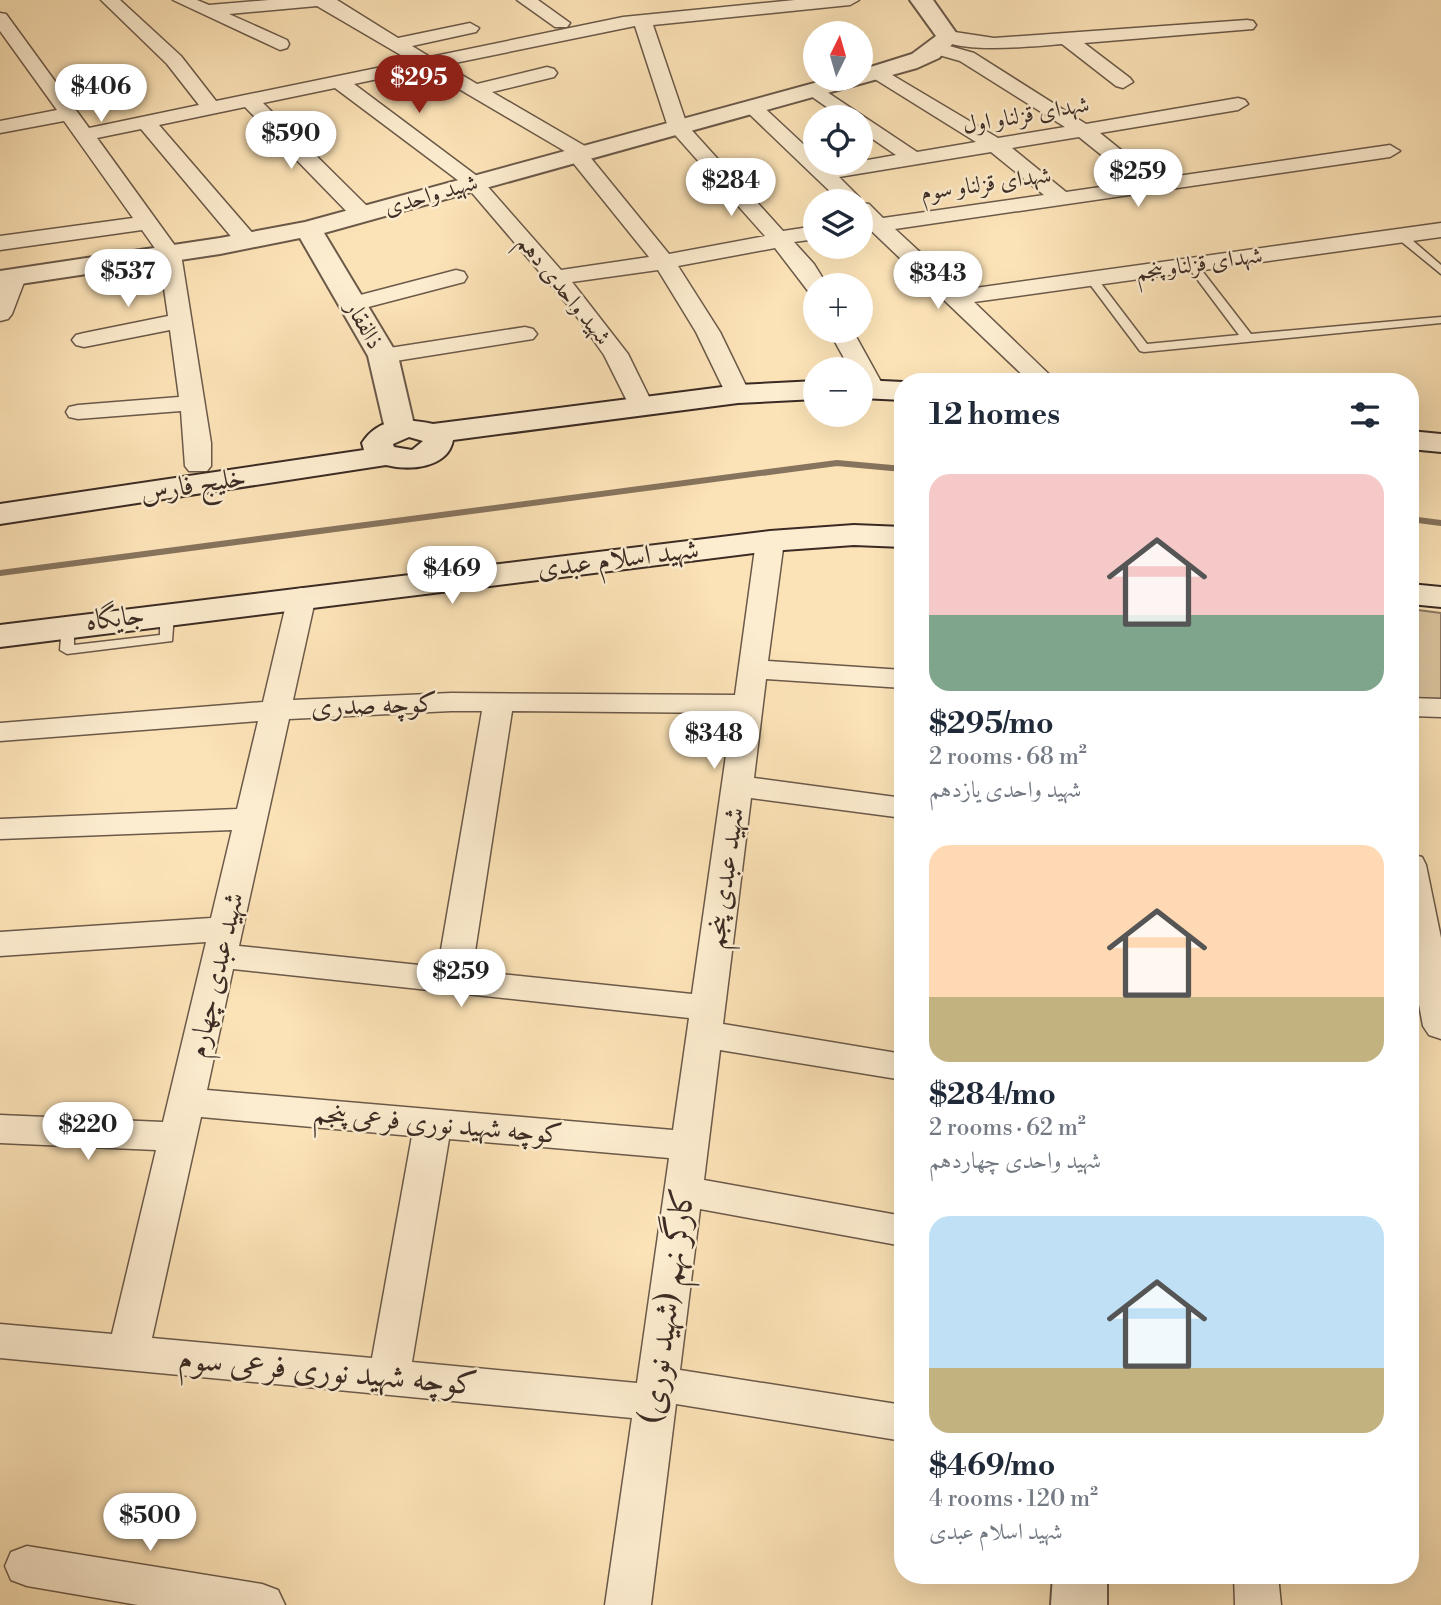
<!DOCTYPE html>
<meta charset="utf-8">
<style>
:root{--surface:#fff;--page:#f2f2f3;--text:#1f2937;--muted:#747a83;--accent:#8f2418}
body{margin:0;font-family:"Libre Bodoni",Amiri,serif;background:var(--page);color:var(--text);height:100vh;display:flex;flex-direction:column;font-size:26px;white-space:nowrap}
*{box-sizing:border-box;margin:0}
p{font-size:23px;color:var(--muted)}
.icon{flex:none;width:38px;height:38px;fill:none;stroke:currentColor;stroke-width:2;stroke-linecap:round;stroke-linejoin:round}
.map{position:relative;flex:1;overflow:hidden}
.drawer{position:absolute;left:894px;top:373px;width:525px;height:1211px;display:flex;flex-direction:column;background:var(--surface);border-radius:28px;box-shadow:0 7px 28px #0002}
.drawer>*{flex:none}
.needle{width:46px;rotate:5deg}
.fabs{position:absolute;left:803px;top:21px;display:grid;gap:14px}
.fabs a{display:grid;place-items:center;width:70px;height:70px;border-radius:50%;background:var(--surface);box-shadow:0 7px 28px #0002;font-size:35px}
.price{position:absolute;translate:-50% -60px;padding:0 16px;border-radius:24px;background:#fff;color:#222;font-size:23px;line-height:46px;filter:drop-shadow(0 2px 4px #0008)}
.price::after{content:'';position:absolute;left:50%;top:42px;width:21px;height:16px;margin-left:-10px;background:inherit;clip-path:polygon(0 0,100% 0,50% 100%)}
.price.selected{background:var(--accent);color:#fff}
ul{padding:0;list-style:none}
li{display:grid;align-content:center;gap:14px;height:371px;padding:0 35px}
li span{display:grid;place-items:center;height:217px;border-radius:21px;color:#555}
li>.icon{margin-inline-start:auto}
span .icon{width:126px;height:126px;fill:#fffc;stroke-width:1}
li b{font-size:30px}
h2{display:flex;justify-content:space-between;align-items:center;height:84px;padding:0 35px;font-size:30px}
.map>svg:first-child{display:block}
.green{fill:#dbc49e;stroke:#8b7861;stroke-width:2}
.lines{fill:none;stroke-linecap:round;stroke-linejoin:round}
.stream{stroke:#87745e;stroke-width:6}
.service-casing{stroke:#6b5949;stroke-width:3}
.minor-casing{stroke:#6b5949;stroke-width:3}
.tertiary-casing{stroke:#6b5949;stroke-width:4}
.secondary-casing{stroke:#3b2b24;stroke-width:4}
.service{fill:#fdedd0;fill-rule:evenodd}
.minor{fill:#fdedd0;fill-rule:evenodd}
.tertiary{fill:#fdedd0;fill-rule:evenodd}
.secondary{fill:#fdedd0;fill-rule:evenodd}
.labels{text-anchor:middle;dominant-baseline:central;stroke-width:5;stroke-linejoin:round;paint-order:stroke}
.far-street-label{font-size:23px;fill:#3b2b24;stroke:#fdedd0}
.street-label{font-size:28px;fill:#3b2b24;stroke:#fdedd0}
.near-street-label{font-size:33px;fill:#3b2b24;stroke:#fdedd0}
</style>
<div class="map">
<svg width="1441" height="1605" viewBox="0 0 1441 1605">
<rect width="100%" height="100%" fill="#fce3b7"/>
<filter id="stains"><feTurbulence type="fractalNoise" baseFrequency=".00286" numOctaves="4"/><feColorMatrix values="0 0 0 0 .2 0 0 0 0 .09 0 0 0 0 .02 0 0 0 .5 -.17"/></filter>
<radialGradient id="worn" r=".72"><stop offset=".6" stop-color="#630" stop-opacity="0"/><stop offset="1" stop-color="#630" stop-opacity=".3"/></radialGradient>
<!-- green -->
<path class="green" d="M 1410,609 L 1441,613 L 1441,702 L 1411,700 Z"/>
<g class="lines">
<!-- stream -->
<path class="stream" d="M 1410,519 L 1441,523
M 0,573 L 837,463 L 903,469"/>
<!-- service casing -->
<g class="service-casing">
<path id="service" d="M 1397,234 L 1405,234 L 1441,265 L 1441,274 L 1397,238 Z
M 1188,263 L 1196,263 L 1251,334 L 1441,317 L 1441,323 L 1144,352 L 1140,351 L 1086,279 L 1096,277 L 1147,344 L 1239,335 L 1188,267 Z
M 167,610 L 174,614 L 172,641 L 67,654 L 60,650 L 62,624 L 67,623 L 74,627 L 74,645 L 160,635 L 160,614 Z"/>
</g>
<!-- minor casing -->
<g class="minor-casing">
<path id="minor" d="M 101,0 L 120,0 L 181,56 L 216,101 L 411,61 L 317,6 L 229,14 L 287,40 L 289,44 L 287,48 L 280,50 L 173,0 L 197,0 L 209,5 L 269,0 L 337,0 L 398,38 L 470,23 L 479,28 L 476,32 L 412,46 L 430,57 L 623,17 L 795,0 L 859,0 L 850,5 L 653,25 L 687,125 L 783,231 L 816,226 L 816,239 L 794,242 L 814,264 L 827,285 L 816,285 L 816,293 L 808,291 L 775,248 L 678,266 L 720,332 L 750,394 L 747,399 L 729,399 L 726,394 L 696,332 L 658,270 L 572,282 L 628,354 L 654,407 L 651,412 L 633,412 L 630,407 L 604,355 L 572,310 L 467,187 L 335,88 L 263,103 L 370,209 L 373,214 L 362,220 L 354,219 L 245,107 L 159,125 L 255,236 L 258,241 L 255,246 L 239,246 L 141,129 L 97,138 L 181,254 L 211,443 L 211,466 L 207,471 L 189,471 L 185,466 L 181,411 L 78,419 L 69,417 L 66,412 L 69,407 L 78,405 L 179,397 L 170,330 L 84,347 L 76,345 L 72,340 L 76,335 L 84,333 L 168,316 L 159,254 L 142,230 L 0,250 L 0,236 L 133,218 L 64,121 L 0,133 L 0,121 L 57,110 L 0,31 L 0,13 L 6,14 L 89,128 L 199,105 L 167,64 ZM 635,26 L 668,127 L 765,236 L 669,254 L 590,157 L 593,153 L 590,149 L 492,92 L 554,77 L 557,73 L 554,69 L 547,67 L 477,84 L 445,65 ZM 425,69 L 568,153 L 570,159 L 649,257 L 561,270 L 481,179 L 354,84 Z
M 517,0 L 538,0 L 570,23 L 567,27 L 555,27 Z
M 1247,20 L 1253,21 L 1256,25 L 1253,29 L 1084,43 L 1130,78 L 1133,82 L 1123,88 L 1116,86 L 1062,44 C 1038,46 954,55 939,37 L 948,31 L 994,38 Z
M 939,43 L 974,53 L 1086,124 L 1238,98 L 1245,100 L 1248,104 L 1238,110 L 1100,133 L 1157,179 L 1390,145 L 1400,151 L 1390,157 L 895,229 L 961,290 L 1441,223 L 1441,237 L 974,302 L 1057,382 L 1030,382 L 861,221 L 861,201 L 840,201 L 742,107 L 752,101 L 759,103 L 816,156 L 816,163 L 823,163 L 828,167 L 896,155 L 861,131 L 861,117 L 841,117 L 808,94 L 805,90 L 808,86 L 815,84 L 917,152 L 976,142 L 870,76 L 867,72 L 870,68 L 877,66 L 998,138 L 1065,127 L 960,61 L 932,53 L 930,49 L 932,45 ZM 1079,137 L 1135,182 L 1066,192 L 1012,148 ZM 991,152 L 1044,195 L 883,218 L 869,204 L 861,203 L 859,197 L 839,177 Z
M 15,270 L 26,277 L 12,314 L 8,319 L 0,321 L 0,286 L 7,272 Z
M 456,270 L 464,272 L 467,277 L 464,282 L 353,311 L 342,304 L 345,299 Z
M 525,327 L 533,329 L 537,334 L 533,339 L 383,363 L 375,361 L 371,356 L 375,351 L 383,349 Z
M 829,331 L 853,331 L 885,389 L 882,394 L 864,394 L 861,389 L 861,369 L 850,369 Z
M 770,533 L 780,535 L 784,541 L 768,661 L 903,670 L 903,688 L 766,679 L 754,778 L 903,798 L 903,818 L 751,798 L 723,1024 L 903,1054 L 903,1080 L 720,1050 L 704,1180 L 903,1216 L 903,1246 L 700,1209 L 680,1370 L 903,1405 L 903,1441 L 676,1404 L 651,1605 L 605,1605 L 632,1418 L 0,1358 L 0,1324 L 112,1334 L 156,1150 L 0,1143 L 0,1115 L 163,1122 L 206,942 L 0,956 L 0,932 L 211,918 L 232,830 L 0,839 L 0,819 L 237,809 L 258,721 L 0,741 L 0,723 L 263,702 L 288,596 L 292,590 L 302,588 L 312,590 L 316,596 L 293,700 L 451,693 L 735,695 L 756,541 L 760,535 ZM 451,711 L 482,711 L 438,967 L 239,946 L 289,719 ZM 512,711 L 732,713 L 692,994 L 472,971 ZM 233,969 L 689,1018 L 673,1130 L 207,1090 ZM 201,1117 L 412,1136 L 372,1358 L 152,1338 ZM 449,1139 L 669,1158 L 637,1383 L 412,1362 Z
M 1410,698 L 1441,699 L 1441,717 L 1410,716 Z
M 1410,854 L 1422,857 L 1426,865 L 1441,938 L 1441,1039 L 1429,1035 L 1423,1026 L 1410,956 Z
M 27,1546 L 262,1584 L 278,1590 L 285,1605 L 138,1605 L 27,1586 L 11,1580 L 5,1566 L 11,1552 Z
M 1234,1575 L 1278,1575 L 1281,1605 L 1235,1605 Z"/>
</g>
<!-- tertiary casing -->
<g class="tertiary-casing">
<path id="tertiary" d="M 910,0 L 933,0 L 959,37 L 939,58 L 917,68 L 324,233 L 398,356 L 415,429 L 411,436 L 400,438 L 389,436 L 385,429 L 368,356 L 300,238 L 220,254 L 0,287 L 0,271 L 220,238 L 305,222 L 829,79 L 861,79 L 861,70 L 912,54 L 936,36 Z
M 1053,1575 L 1107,1575 L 1107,1605 L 1051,1605 Z"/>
</g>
<!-- secondary casing -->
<g class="secondary-casing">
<path id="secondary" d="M 861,380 L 903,382 L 903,400 L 861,398 Z
M 816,381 L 816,399 L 738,403 L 453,440 C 448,468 410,471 386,465 L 0,524 L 0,504 L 364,450 L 362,443 C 379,417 405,418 433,424 L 738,385 ZM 409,437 L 423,441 L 412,450 L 394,447 L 393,444 Z
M 1410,431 L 1441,434 L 1441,452 L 1410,449 Z
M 854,525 L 903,527 L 903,547 L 854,545 L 770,551 L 0,647 L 0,625 L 770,531 Z
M 1410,584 L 1441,587 L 1441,607 L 1410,604 Z"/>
</g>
<!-- service -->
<use href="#service" class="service"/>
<!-- minor -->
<use href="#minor" class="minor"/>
<!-- tertiary -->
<use href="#tertiary" class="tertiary"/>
<!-- secondary -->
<use href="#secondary" class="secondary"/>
</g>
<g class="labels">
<!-- far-street labels -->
<g class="far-street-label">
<text transform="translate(1026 115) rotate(-10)">شهدای قزلناو اول</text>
<text transform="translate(986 184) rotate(-8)">شهدای قزلناو سوم</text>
<text transform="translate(431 195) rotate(-16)">شهید واحدی</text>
<text transform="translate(1199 264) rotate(-8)">شهدای قزلناو پنجم</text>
<text transform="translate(564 290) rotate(51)">شهید واحدی دهم</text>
<text transform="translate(364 325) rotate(60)">ذالفقار</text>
</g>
<!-- street labels -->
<g class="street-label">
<text transform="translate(193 485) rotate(-9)">خلیج فارس</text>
<text transform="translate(618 559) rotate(-7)">شهید اسلام عبدی</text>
<text transform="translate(115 618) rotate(-7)">جایگاه</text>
<text transform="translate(374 705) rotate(-2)">کوچه صدری</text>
<text transform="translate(725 878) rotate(-82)">شهید عبدی پنجم</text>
<text transform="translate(216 975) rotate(-77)">شهید عبدی چهارم</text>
<text transform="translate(438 1124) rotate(5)">کوچه شهید نوری فرعی پنجم</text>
</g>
<!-- near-street labels -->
<g class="near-street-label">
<text transform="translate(668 1306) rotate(-82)">کارگر نهم (شهید نوری)</text>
<text transform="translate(328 1372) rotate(5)">کوچه شهید نوری فرعی سوم</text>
</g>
</g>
<rect width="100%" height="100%" filter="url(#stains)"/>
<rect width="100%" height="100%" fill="url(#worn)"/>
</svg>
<div class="fabs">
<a><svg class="needle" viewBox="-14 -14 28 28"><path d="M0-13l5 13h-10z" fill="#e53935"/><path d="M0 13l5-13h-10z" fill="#747a83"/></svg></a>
<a><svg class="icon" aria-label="locate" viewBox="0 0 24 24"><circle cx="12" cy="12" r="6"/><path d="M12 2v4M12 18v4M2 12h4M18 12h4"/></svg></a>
<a><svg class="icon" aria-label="layers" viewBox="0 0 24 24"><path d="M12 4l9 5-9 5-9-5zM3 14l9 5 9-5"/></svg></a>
<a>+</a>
<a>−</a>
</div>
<b class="price selected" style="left:419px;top:115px">$295</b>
<b class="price" style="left:101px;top:124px">$406</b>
<b class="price" style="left:291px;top:171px">$590</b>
<b class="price" style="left:1138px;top:209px">$259</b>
<b class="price" style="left:731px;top:218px">$284</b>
<b class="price" style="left:128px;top:309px">$537</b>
<b class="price" style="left:938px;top:311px">$343</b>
<b class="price" style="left:452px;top:606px">$469</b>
<b class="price" style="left:714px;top:771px">$348</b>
<b class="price" style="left:461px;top:1009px">$259</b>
<b class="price" style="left:88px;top:1162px">$220</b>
<b class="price" style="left:150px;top:1553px">$500</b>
<section class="drawer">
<h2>12 homes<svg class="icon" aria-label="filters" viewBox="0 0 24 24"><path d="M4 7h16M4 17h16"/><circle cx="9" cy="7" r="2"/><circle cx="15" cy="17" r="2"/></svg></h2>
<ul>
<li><span style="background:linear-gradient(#f6c9c9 65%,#7fa58c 0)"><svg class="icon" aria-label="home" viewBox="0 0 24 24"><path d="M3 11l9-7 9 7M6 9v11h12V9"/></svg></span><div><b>$295/mo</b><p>2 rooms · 68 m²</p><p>شهید واحدی یازدهم</p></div></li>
<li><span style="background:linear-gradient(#ffd9b3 70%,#c2b280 0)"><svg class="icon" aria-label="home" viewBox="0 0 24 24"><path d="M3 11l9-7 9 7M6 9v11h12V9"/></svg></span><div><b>$284/mo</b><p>2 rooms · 62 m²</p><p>شهید واحدی چهاردهم</p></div></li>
<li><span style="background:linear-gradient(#bfe0f5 70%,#c2b280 0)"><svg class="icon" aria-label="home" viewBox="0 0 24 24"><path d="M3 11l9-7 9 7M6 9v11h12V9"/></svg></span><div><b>$469/mo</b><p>4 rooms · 120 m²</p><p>شهید اسلام عبدی</p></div></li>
</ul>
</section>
</div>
